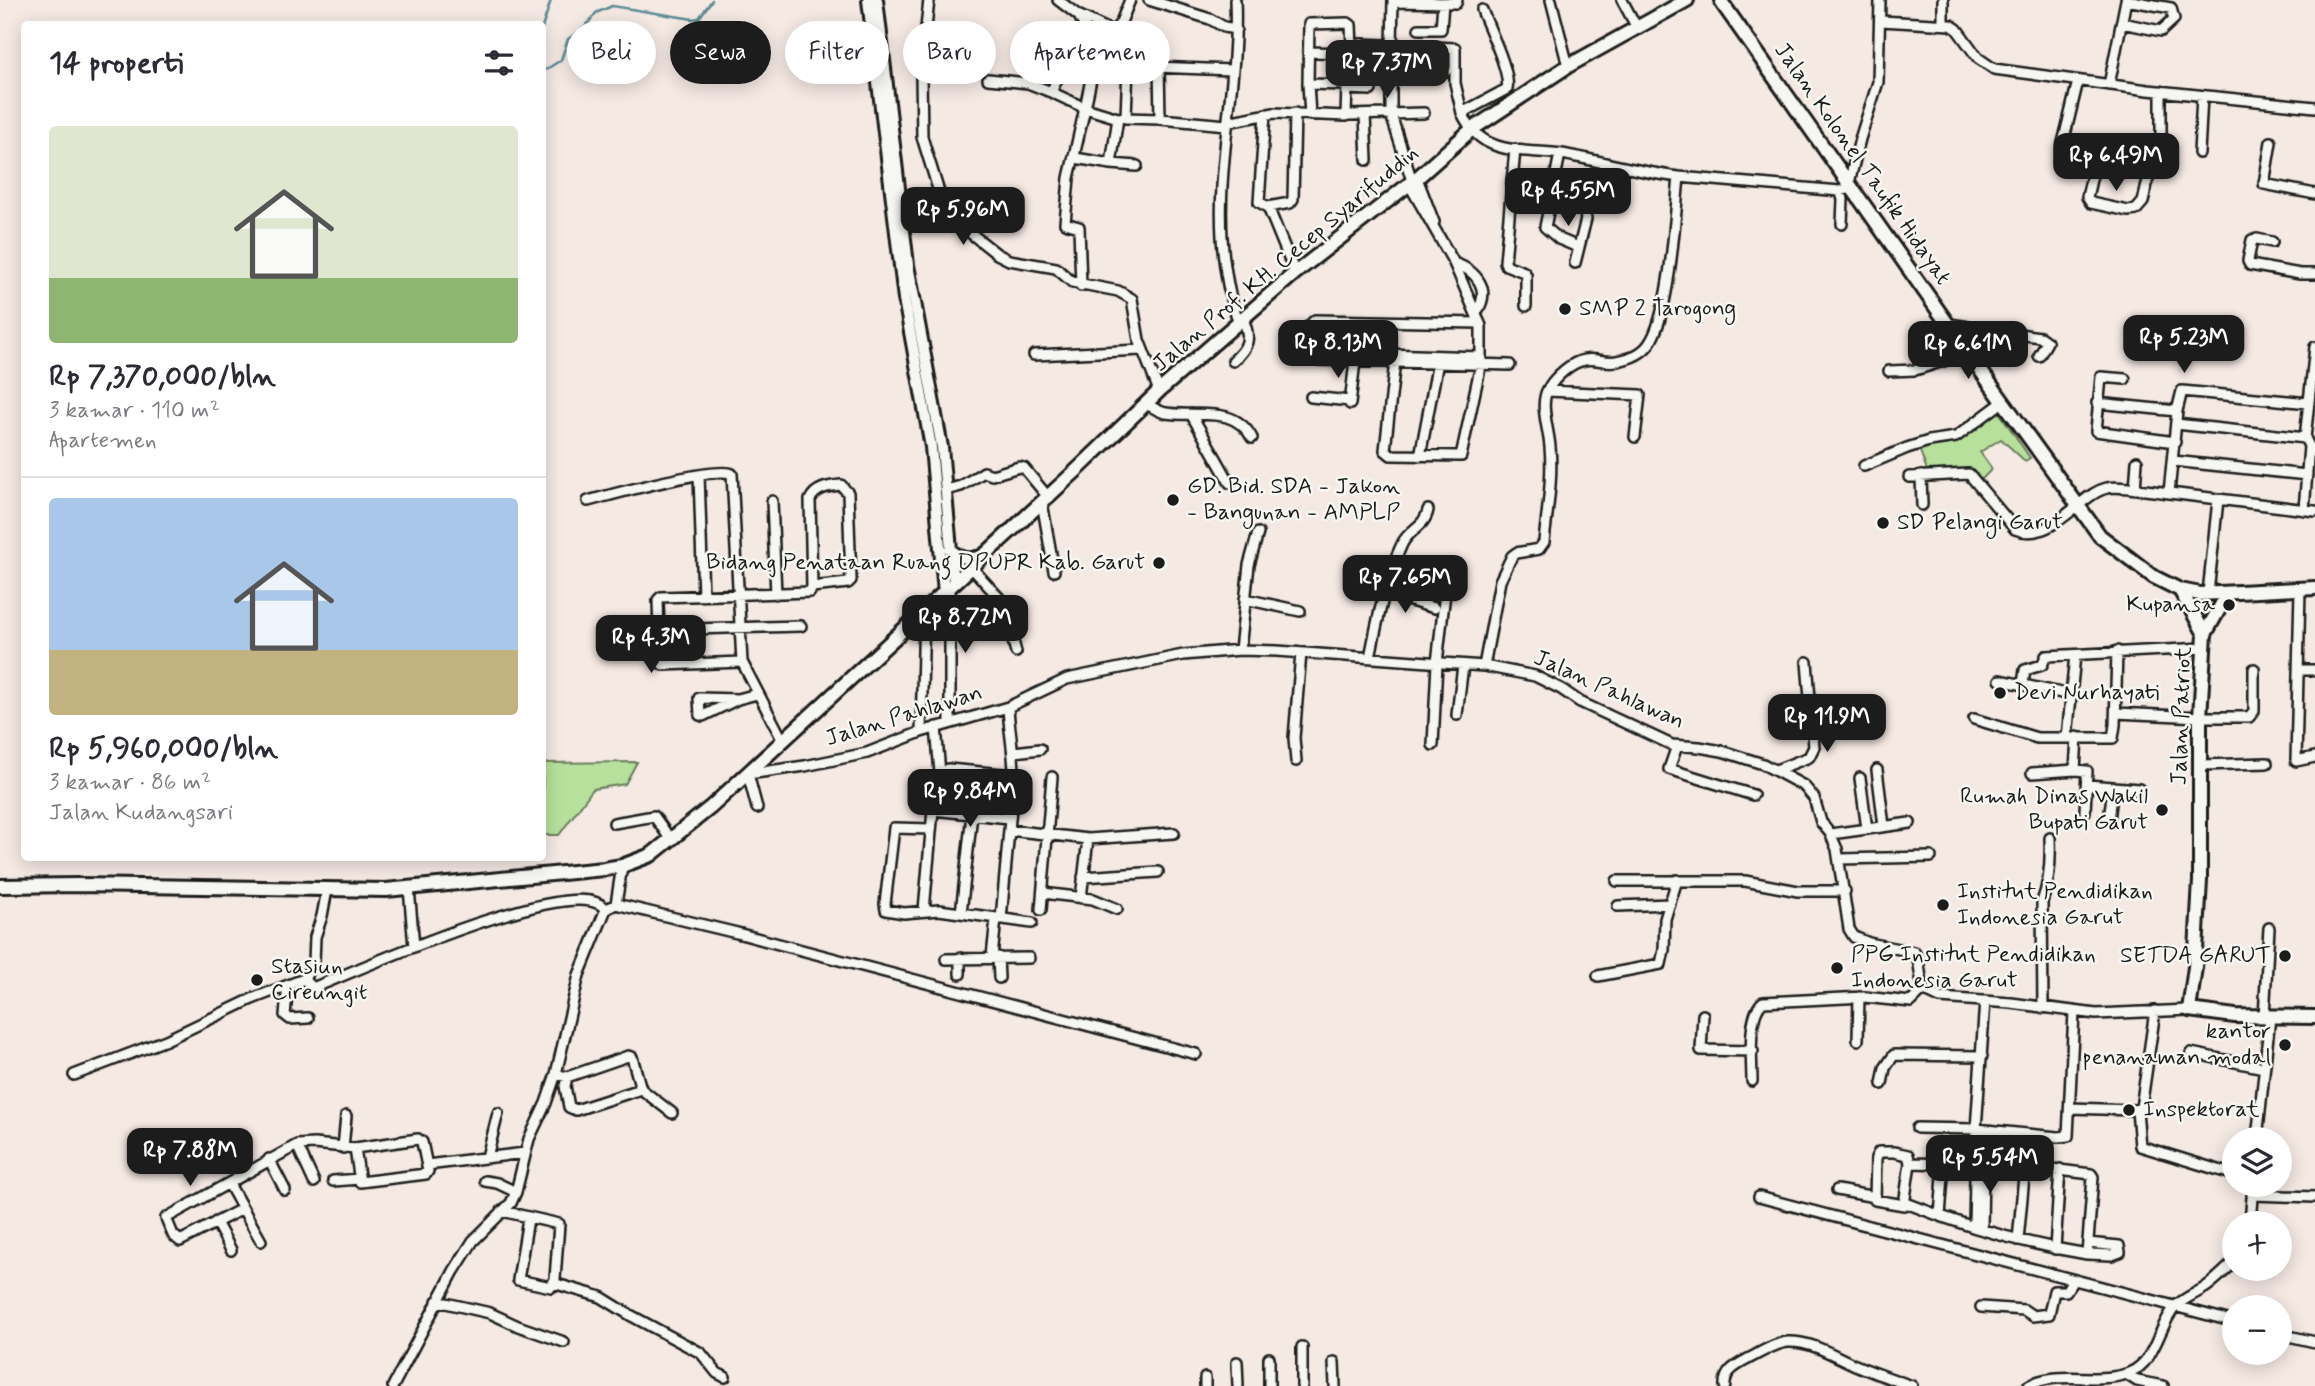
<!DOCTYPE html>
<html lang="id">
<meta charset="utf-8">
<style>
:root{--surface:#fff;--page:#f7f7f7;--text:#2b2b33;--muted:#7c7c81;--line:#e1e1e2;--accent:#1c1c1c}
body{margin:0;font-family:Mynerve,sans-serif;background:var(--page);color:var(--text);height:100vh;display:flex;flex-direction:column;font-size:26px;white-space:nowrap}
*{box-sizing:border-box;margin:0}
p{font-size:23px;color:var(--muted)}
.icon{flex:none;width:38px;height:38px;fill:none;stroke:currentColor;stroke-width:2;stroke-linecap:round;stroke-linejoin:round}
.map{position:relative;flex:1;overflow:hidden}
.panel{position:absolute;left:21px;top:21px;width:525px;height:840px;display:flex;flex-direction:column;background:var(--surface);border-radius:7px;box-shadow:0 4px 18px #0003}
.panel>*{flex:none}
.banner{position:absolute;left:567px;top:21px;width:665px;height:63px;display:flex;gap:14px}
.buttons{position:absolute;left:2222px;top:1127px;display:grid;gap:14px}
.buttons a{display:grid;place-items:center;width:70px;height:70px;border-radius:50%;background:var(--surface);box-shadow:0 4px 18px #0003;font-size:35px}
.price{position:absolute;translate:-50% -60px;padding:0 16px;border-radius:14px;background:var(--accent);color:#fff;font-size:23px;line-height:46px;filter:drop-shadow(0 2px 4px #0008)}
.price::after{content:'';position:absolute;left:50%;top:42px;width:21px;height:16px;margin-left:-10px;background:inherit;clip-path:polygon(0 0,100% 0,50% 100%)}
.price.on{background:#222;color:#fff}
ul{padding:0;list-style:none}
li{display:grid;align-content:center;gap:14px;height:371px;padding:0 28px}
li+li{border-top:2px solid var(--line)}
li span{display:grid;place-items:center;height:217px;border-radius:7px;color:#555}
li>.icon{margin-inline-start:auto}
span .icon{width:126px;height:126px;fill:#fffc;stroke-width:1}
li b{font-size:30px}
h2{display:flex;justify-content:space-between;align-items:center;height:84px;padding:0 28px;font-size:30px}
.pill{padding:0 24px;border-radius:32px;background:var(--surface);box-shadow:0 4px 18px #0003;font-size:24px;line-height:63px}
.pill.on{background:var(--accent);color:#fff}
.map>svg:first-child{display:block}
.green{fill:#b7e09d;stroke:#6a7e5c;stroke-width:2}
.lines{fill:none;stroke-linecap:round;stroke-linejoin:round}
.stream{stroke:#5c8b94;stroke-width:2.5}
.minor-casing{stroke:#1c1c1c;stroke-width:14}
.tertiary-casing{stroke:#1c1c1c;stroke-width:16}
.secondary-casing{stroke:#1c1c1c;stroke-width:18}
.minor{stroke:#f6f6f2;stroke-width:9}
.tertiary{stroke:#f6f6f2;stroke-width:10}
.secondary{stroke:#f6f6f2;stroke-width:12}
.poi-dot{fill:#1c1c1c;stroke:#f6f6f2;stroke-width:2.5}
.labels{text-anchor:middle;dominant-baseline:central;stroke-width:5;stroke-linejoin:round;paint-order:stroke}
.street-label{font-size:23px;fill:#1c1c1c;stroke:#f6f6f2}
.poi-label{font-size:23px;fill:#1c1c1c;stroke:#f6f6f2;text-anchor:start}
</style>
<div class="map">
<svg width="2315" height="1386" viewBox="0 0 2315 1386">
<rect width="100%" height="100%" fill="#f5e9e4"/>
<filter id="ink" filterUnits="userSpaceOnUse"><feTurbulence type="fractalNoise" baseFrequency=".0143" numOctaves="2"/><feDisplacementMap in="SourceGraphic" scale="14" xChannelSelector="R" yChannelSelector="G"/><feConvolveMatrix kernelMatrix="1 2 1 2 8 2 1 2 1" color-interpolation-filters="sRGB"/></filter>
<g filter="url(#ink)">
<!-- green -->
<path class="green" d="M 1997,409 L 2030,458 L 2025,461 L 2001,439 L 1980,452 L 1992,469 L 1979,482 L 1967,471 L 1928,473 L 1920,451 L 1929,441 L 1944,439 Z
M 637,762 L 625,784 L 593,789 L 559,835 L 543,835 L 543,763 Z"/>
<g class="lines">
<!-- stream -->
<path class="stream" d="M 542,28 L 551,0
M 542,40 L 542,49
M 542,72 L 561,60 L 568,39 L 585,27 L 596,13 L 612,6 L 693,19 L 699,18 L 712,0"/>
<!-- minor casing -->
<g class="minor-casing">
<path id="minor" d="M 929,0 L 921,75 L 922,137 L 943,205 L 959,224 L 997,254 L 1009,260 L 1056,268 L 1072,282 L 1118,291 L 1132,299 L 1139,340 L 1159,391
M 1058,0 L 1079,16 L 1097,51 L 1106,61 L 1112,66 L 1128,66
M 1149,0 L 1210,19 L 1224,27 L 1236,29
M 1235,0 C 1239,87 1213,172 1224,259 C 1227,281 1230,301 1239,322
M 1551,0 L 1568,66
M 1622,0 L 1637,28
M 1943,0 L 1943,24
M 1393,2 L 1456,3 L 1457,0
M 1482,10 C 1489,29 1511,72 1507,89 L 1462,113 C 1470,129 1479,140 1497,146 C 1517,153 1541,151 1562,154 C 1601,161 1639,172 1679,177
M 1080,16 L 1114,32 L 1121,22 L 1130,0
M 1881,21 L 1951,25 L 1957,29 L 1978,58 L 1994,69 L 2148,90 L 2315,107
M 1419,29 L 1441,29 L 1443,3
M 1392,46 L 1393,0
M 1309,52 L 1346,53 L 1355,46 L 1361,44 L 1455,48 L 1455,83 L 1462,113
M 988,79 L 1028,83 L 1051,92 L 1071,51 L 1076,49 L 1096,47
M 2078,81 L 2063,143 L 2065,150 L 2150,171 L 2154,169 L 2158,157
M 1028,83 L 1037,51
M 2109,85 L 2126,0 L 2171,8 L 2174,19 L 2161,31 L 2122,23
M 1348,89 L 1371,90
M 1051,92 L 1085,108 L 1097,51
M 1265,114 L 1259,202 L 1268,207 L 1290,203 L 1293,199 L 1295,113
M 1310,115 L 1308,84 L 1309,24 L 1348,23 L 1351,25 L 1352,48
M 1350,115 L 1424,113
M 1365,115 L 1367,160
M 1125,118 L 1160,119 L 1159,66
M 1160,119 L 1227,125
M 1227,122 L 1274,113 L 1346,116 L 1347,85 L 1308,84
M 2271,142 L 2264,184 L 2315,194
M 2161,143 L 2161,91
M 1515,149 L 1505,262 L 1506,265 L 1524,272 L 1526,275 L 1526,306
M 2199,153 L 2202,96
M 1560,154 L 1545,227 L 1559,239 L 1578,247
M 1075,158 L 1111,164 L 1118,118
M 2096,158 L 2087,197 L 2091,203 L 2128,211 L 2136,210 L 2143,202 L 2150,171
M 1111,164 L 1137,166
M 1417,178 L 1434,222
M 1412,181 L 1391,115 L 1391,70 L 1446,71
M 1849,183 L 1860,139 L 1878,82 L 1880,0
M 1840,191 L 1843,199 L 1842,224
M 1549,200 L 1576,205 L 1584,210 L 1586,219 L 1575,263
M 1268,207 L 1295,273
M 2272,242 L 2257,239 L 2252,240 L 2248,261 L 2250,265 L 2300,274 L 2315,274
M 1454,263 C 1477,271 1492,290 1476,313
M 1081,286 L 1079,227 L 1065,223 L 1069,178 L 1085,108 L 1118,118 L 1126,117 L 1128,66 L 1232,70
M 1480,323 L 1315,320 L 1309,326 L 1310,353 L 1318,360 L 1510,365
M 1949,324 L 2040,337 L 2047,342 L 2039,356
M 1385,354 L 1481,357
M 1034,355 L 1142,350
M 1233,361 C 1249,347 1251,338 1243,319
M 1395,361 L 1385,450 L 1391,455 L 1461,456 L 1481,364 L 1481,326 L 1454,263 L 1409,184
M 1889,371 L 1915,370 L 1972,352 L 2015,360
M 2125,379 L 2101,377 L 2096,431 L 2175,442
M 1547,391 L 1640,395 L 1635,437
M 1311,397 L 1350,401
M 2097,403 L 2177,411
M 1146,404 C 1153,407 1159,412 1166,413 C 1197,418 1234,404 1252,438
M 1350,404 L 1355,361
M 1191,414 L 1230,483
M 2176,424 L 2305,438
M 1420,456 L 1438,362
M 2173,461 L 2307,475
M 1864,466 L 1907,448 L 1929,441 L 1956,437 L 2004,401
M 699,475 L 703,596
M 1921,476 L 1922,505
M 1909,477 L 1969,474 L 2015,529 C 2052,544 2079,494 2107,488 C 2114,486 2122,488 2129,488 L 2315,511
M 2135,489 L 2137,461
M 946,490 L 961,486 L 984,472 L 992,475 L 1019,467 L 1024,468 L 1048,497
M 2169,493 L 2177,411 L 2182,391 L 2309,403
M 588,501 C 610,495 718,465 732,474 L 742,662 L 783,741
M 772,501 L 776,594
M 1042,502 L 1054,571
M 2304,510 L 2309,446 L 2305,438 L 2315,347
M 972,568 L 1002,601 L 1016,652
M 950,588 L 950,723
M 2300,589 L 2296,761 L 2315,757
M 1384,593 L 1434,608
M 2208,593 L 2218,500
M 1245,599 L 1300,611
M 658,630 L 801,626
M 1240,650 L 1249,565 L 1258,533
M 1370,657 C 1378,619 1385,580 1402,544 C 1409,529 1425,527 1428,510
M 742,662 L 663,665 L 660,662 L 658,600 L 661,597 L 810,592 L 812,587 L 810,500 C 815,488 829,486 841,485 L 848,493 L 851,580 L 848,583 L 812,587
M 1484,666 L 1500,581 L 1512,556 L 1516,553 L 1539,549 L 1544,542 C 1547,511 1553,478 1550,447 C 1549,430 1539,404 1548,389 C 1555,377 1571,362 1585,360 C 1595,358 1606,363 1617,361 C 1628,359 1642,354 1649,344 C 1670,315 1675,216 1679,177 L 1840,191 L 1852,188
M 2299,670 L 2315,670
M 2000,680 L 2071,695
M 2023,684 L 2025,670 L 2042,665 L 2046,656 L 2205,648
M 738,699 L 699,698 L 700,715 L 703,716 L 738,699 L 757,694
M 2116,713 L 2200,717 L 2249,717 L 2254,711 L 2254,669
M 1457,715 L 1463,665
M 1974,719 L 2037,738 L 2113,738 L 2115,725 L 2117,651
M 921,732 L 924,611
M 2067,738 L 2075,655
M 1433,745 L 1437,663 L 1445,593 L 1447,591 L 1454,592
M 1677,746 L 1669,769 L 1753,795
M 1014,752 L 1040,749
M 1296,761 L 1294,738 L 1301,653
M 2201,765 L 2267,763
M 948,769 L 1014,775
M 1776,770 L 1809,757 L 1814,747 L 1807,662
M 1877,770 L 1884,826
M 2075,770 L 2087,771 L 2085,812
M 2032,773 L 2075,770 L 2077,737
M 1860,778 L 1867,829
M 2087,785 L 2139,789
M 757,808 L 748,774 L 805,766 L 867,753 L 921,732 L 1008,707 L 1067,679 L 1183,655 L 1240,650 L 1277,651 L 1484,666 L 1535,676 L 1561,689 L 1580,702 L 1672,745 L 1699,747 L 1722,751 L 1763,764 L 1804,786 L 1814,798 L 1821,822 L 1830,833 L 1837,849 L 1849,929 L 1854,937 L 1869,943 L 1914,952 L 1918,959 L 1923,990 L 1940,998 L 2011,1003 L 2096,1014 L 2189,1010
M 933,810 L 1009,818
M 2109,820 L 2113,787
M 614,823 L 654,816 L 671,840
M 931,829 L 894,828 L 885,904 L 886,910 L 904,913 L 939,910 L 1032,923
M 1009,830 L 1088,839 L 1174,833
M 1831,834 L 1910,823
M 1839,859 L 1931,857
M 1083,877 L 1158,872
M 1617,881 L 1745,881 L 1798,891 L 1845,891
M 409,888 L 414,947
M 1043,893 L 1093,899 L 1117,909
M 1081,898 L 1088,839
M 616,904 L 622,866
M 1618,906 L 1670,904
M 924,910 L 933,810 L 940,773 L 936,727
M 1041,910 L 1052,777
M 961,913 L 972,814
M 1001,919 L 1014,775 C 1014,752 1009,730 1008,707
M 992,957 L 996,919
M 998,957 L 999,978
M 960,958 L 960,974
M 946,959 L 1029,958
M 1598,976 L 1661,964 L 1664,950 L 1665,919 L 1677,880
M 304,979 L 313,988 C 364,967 551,884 597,903 C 601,904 603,907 606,909
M 288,985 L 285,1015 L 290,1019 L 308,1018
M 2043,1008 L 2042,902 C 2050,881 2051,860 2050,838
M 1703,1015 L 1701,1050 L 1753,1051
M 2264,1017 L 2269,928
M 1858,1040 L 1859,997
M 2191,1053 L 2264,1068
M 556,1074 L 567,1077 L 628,1056 L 632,1057 L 641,1089 L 672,1113
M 74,1075 L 166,1040 L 252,999 L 304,979 L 314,962 L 315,937 L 322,916 L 327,890
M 567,1077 L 565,1086 L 569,1107 L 576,1110 L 641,1089
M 1752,1081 C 1752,1061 1747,1015 1763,1002 L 1864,997 L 1911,1002 L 1923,990
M 1882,1084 L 1885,1068 L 1894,1055 L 1982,1056
M 2070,1108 L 2133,1110 L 2141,1108 L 2155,1011
M 2137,1110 L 2140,1146 L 2235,1175
M 1917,1128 L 1976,1129 L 2058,1137 L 2068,1136 L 2074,1012
M 418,1139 L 422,1142 L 428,1171 L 426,1174 L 360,1182 L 355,1148 Z
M 2257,1139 L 2270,1017
M 297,1145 L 314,1182
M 343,1148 L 346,1116
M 1879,1152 L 1894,1152 L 1908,1155 L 1910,1163 L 1904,1205 L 1875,1200 L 1876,1158 Z
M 487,1157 L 498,1113
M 269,1159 L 285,1190
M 427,1165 L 525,1153
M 333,1181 L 359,1179
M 485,1181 L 497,1183 L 516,1192
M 229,1184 L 261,1241
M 1837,1190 L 1875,1197
M 2252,1195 L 2315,1197
M 1759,1197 L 2235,1322
M 1906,1203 C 1963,1226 2025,1244 2087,1254 L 2093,1177 L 2091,1174 L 2028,1166 L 1910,1163
M 242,1209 L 180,1241 L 173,1235 L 166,1218 L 297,1145 L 314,1144 L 355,1148
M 502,1211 L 559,1224 L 555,1279 L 551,1287 L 518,1280 L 528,1219
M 1940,1216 L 1944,1163
M 216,1222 L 231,1250
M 2250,1223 L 2253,1185
M 1974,1226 L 1976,1129 L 1985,1001
M 1982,1229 L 1983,1165
M 2018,1240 L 2025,1166
M 2055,1249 L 2060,1169
M 2087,1254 L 2112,1255 L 2120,1252 L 2119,1246 L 2088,1243
M 553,1283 L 601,1297 L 630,1315 L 701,1353 L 717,1373 L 725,1377
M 437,1301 L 490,1313 L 518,1326 L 564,1342
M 1981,1307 L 2024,1310 L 2033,1316 L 2049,1314 L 2054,1291 L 2066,1291 L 2073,1280
M 2280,1334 L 2315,1342
M 1302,1347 L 1302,1386
M 1269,1358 L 1269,1386
M 1237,1362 L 1238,1386
M 1334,1362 L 1335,1386
M 2126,1374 L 2137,1381 L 2163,1386
M 393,1386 L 454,1271 L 473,1241 L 511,1203 L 516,1192 L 529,1139 L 546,1103 L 556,1074 L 579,975 L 606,909 L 616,904 L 737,933 L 1196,1054
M 1205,1386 L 1205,1378
M 1725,1386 C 1724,1371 1737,1365 1748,1359 C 1760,1353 1775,1343 1788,1342 C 1814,1341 1837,1358 1860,1367 C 1877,1374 1895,1380 1912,1386
M 2028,1386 C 2057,1369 2098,1385 2129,1373 C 2156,1362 2158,1327 2175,1307 C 2182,1299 2197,1293 2206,1287 C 2217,1279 2226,1270 2235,1261"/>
</g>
<!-- tertiary casing -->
<g class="tertiary-casing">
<path id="tertiary" d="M 868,0 L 904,299 L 931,447 L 944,593
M 877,0 L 908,265 L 942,447 L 954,584
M 950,549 C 962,560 969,560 985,555"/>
</g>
<!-- secondary casing -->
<g class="secondary-casing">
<path id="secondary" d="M 1722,3 L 1968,353 L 2100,536 L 2154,577 L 2180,590 L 2200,594 L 2315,588
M 2180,590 L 2205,634
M 2228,593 L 2205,634 L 2200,717 L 2200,881 L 2195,967 L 2189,1010 L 2235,1016 L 2315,1017
M 0,886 L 78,885 L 386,890 L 604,869 L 622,866 L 651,855 L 711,807 L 1079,468 L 1159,391 L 1295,273 L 1417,178 L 1471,130 L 1568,66 L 1687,0"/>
</g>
<!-- minor -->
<use href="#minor" class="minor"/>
<!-- tertiary -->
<use href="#tertiary" class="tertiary"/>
<!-- secondary -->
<use href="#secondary" class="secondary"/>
</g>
</g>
<!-- markers -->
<g class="poi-dot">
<circle cx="1565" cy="309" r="7"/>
<circle cx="1173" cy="500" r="7"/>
<circle cx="1883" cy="523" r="7"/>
<circle cx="1159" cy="563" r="7"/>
<circle cx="2229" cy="605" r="7"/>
<circle cx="2000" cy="693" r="7"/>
<circle cx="2162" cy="810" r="7"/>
<circle cx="1943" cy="905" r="7"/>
<circle cx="2285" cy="956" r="7"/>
<circle cx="1837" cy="968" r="7"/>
<circle cx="257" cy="980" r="7"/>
<circle cx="2285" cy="1045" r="7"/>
<circle cx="2129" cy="1110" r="7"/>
</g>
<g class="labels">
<!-- street labels -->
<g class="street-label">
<text transform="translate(1862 164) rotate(55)">Jalan Kolonel Taufik Hidayat</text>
<text transform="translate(1286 259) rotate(-40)">Jalan Prof. KH. Cecep Syarifuddin</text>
<text transform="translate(1609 690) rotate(24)">Jalan Pahlawan</text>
<text transform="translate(904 716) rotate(-17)">Jalan Pahlawan</text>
<text transform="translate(2182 716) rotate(-88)">Jalan Patriot</text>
</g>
<!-- poi labels -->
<g class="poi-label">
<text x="1579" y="309">SMP 2 Tarogong</text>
<text x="1187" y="487">GD. Bid. SDA - Jakon<tspan x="1187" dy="26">- Bangunan - AMPLP</tspan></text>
<text x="1897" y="523">SD Pelangi Garut</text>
<text x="1145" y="563" text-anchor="end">Bidang Penataan Ruang DPUPR Kab. Garut</text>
<text x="2215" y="605" text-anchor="end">Kupansa</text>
<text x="2014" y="693">Devi Nurhayati</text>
<text x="2148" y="797" text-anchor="end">Rumah Dinas Wakil<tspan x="2148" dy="26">Bupati Garut</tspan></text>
<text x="1957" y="892">Institut Pendidikan<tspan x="1957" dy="26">Indonesia Garut</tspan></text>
<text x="1851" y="955">PPG Institut Pendidikan<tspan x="1851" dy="26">Indonesia Garut</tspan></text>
<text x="2271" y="956" text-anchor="end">SETDA GARUT</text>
<text x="271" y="967">Stasiun<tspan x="271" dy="26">Cireungit</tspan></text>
<text x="2271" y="1032" text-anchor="end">kantor<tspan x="2271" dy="26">penanaman modal</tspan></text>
<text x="2143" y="1110">Inspektorat</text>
</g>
</g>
</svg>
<div class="buttons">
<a><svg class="icon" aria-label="layers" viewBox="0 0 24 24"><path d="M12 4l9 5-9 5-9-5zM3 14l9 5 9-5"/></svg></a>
<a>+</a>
<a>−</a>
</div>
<b class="price on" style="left:1387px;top:100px">Rp 7.37M</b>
<b class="price" style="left:2116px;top:193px">Rp 6.49M</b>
<b class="price" style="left:1568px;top:228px">Rp 4.55M</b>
<b class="price" style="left:963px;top:247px">Rp 5.96M</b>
<b class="price" style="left:2184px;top:375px">Rp 5.23M</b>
<b class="price" style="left:1338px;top:380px">Rp 8.13M</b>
<b class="price" style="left:1968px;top:381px">Rp 6.61M</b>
<b class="price" style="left:1405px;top:615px">Rp 7.65M</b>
<b class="price" style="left:965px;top:655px">Rp 8.72M</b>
<b class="price" style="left:651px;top:675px">Rp 4.3M</b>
<b class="price" style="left:1827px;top:754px">Rp 11.9M</b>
<b class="price" style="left:970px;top:829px">Rp 9.84M</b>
<b class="price" style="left:190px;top:1188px">Rp 7.88M</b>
<b class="price" style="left:1990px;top:1195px">Rp 5.54M</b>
<div class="banner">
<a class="pill">Beli</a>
<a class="pill on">Sewa</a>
<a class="pill">Filter</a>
<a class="pill">Baru</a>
<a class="pill">Apartemen</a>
</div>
<section class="panel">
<h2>14 properti<svg class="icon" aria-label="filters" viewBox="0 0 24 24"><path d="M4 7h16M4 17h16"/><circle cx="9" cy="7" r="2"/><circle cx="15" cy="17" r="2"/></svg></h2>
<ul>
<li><span style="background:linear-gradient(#dfe7d0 70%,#8fb573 0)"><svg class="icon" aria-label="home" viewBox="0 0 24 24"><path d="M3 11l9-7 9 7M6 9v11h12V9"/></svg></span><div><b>Rp 7,370,000/bln</b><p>3 kamar · 110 m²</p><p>Apartemen</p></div></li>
<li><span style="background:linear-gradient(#a9c7e8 70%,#c2b280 0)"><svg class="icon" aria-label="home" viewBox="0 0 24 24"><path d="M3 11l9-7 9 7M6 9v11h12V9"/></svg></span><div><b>Rp 5,960,000/bln</b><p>3 kamar · 86 m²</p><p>Jalan Kudangsari</p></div></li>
</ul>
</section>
</div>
